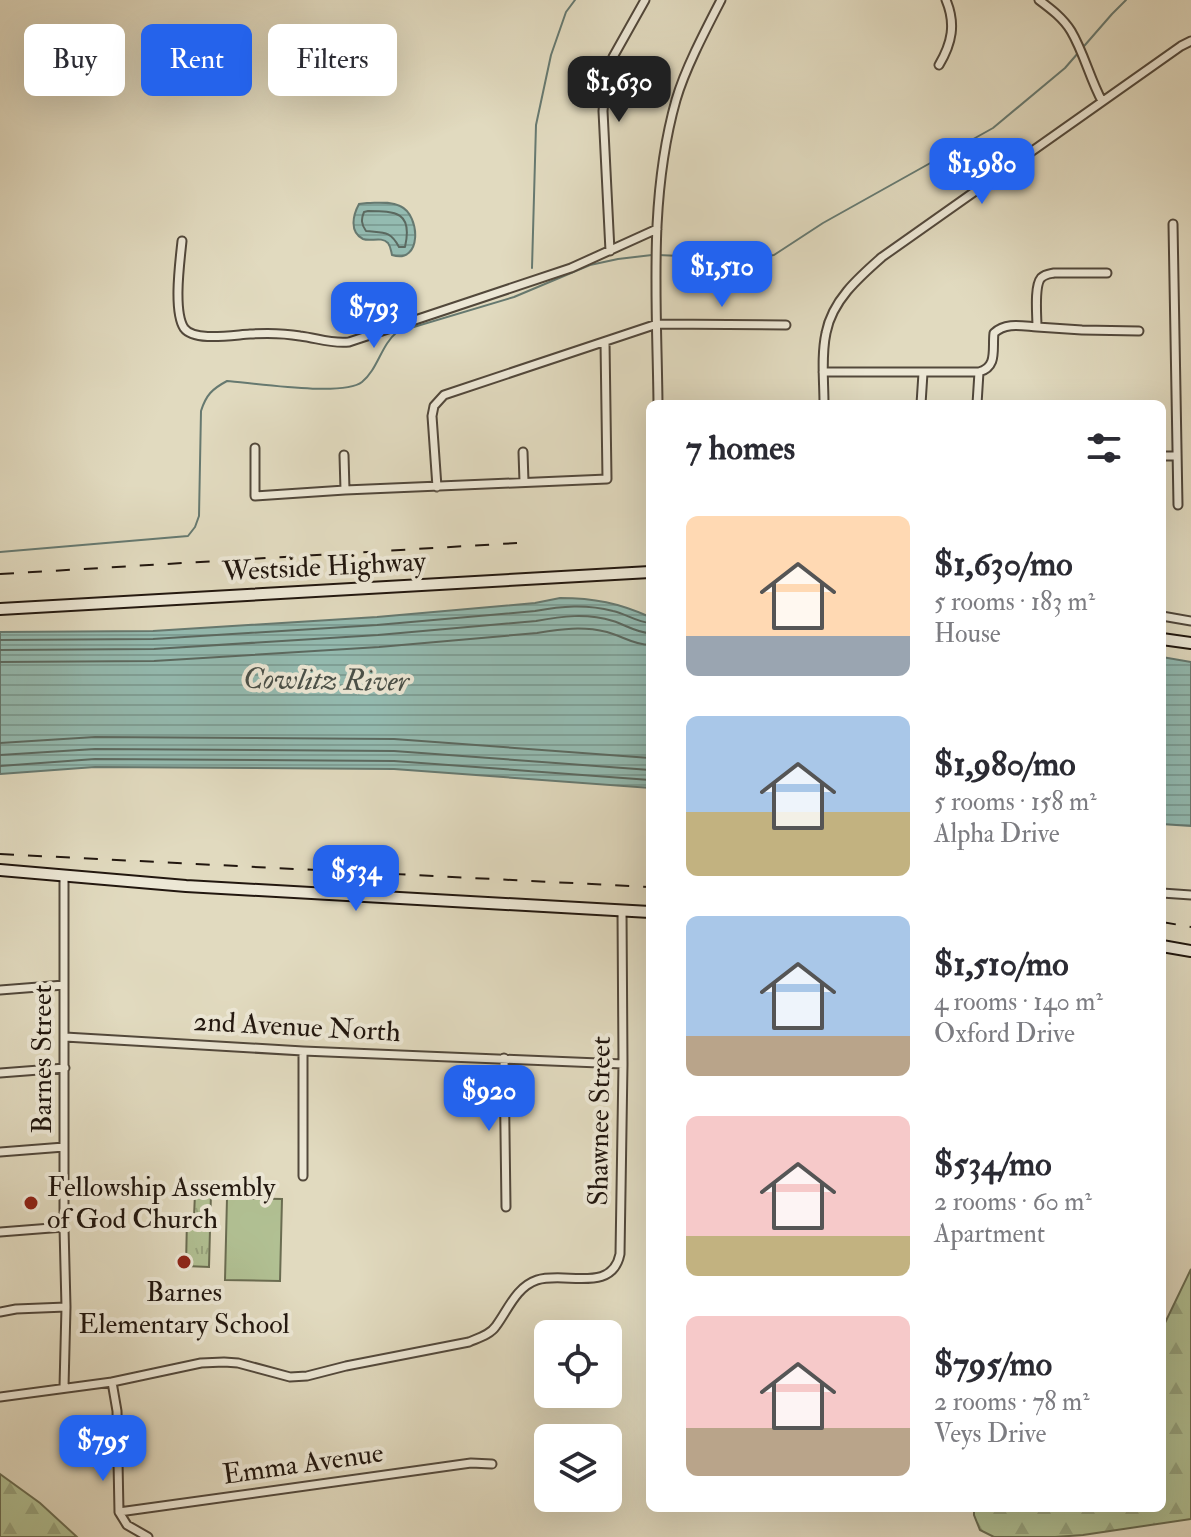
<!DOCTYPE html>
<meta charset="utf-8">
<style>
:root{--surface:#fff;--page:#f2f2f3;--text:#2b2b33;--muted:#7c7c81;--accent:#2563eb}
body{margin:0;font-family:"IM FELL Double Pica",serif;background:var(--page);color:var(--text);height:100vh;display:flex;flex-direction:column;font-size:30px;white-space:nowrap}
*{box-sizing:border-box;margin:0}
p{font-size:26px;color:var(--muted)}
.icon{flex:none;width:44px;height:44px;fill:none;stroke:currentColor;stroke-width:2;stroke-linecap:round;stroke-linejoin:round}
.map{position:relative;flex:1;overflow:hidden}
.details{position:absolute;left:646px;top:400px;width:520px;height:1112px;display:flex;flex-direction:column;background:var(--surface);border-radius:12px;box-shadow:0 8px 32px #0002}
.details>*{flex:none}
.banner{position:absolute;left:24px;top:24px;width:502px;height:72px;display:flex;gap:16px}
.buttons{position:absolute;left:534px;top:1320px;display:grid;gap:16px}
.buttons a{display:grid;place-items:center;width:88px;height:88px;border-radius:12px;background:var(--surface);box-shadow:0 8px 32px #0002;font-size:40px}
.price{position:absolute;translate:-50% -68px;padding:0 18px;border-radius:16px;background:var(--accent);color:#fff;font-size:26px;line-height:52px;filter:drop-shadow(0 2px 4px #0008)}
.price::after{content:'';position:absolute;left:50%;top:48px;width:24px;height:18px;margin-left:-12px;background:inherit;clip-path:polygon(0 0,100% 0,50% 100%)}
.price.active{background:#222;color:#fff}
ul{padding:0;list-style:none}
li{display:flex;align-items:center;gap:24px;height:200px;padding:0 40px}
li span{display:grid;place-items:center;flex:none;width:224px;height:160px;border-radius:12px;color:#555}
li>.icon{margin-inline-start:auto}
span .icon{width:96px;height:96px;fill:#fffc;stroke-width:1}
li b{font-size:34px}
h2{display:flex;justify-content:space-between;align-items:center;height:96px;padding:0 40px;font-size:34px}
.pill{padding:0 28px;border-radius:12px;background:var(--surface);box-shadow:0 8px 32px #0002;font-size:28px;line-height:72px}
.pill.active{background:var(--accent);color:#fff}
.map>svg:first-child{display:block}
.grass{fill:url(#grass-tufts);stroke:#6a6c51;stroke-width:2}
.forest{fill:url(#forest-firs);stroke:#6a6c51;stroke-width:2}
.pitch{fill:#b1c093;stroke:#6a6c51;stroke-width:2}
.water{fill:url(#water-rules);stroke:#667970;stroke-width:2}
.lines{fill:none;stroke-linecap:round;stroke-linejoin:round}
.shore{stroke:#5b6960;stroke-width:2}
.stream{stroke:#667970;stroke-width:2}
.street-casing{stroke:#52483b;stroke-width:11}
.secondary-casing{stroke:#22170f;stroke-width:14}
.street{stroke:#ece7d5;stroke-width:7}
.secondary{stroke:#ece7d5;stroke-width:10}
.rail{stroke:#22170f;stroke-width:2;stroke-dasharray:14 14;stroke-linecap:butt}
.poi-dot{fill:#8f2418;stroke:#ece7d5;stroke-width:3}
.labels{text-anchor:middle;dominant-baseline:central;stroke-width:8;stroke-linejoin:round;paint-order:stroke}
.street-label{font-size:28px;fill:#22170f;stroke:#ece7d5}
.poi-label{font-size:28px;fill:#22170f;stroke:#ece7d5;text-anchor:start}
.water-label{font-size:30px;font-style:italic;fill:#4a5048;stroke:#ece7d5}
</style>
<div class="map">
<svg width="1191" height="1537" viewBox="0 0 1191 1537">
<defs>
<pattern id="grass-tufts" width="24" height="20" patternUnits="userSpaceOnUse" patternTransform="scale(2)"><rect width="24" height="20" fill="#b1c093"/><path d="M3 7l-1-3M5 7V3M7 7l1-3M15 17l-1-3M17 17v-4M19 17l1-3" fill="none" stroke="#98a47e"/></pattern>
<pattern id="forest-firs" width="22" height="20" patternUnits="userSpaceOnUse" patternTransform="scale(2)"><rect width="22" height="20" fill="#b1c093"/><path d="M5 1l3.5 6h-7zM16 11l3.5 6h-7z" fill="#98a47e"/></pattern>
<pattern id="water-rules" width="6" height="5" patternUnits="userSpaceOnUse" patternTransform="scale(2)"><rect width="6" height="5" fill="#94bbb1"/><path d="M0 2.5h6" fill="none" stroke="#7fa097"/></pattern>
</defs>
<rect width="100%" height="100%" fill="#e1dabf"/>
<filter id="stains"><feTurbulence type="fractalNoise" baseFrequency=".0025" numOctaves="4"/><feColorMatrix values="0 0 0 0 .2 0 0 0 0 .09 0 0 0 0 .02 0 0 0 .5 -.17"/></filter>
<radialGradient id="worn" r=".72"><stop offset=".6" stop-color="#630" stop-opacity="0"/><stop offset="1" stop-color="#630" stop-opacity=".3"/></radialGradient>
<!-- grass -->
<path class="grass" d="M 195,1193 L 211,1193 L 209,1267 L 186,1266 L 187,1218 L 194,1217 Z"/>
<!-- forest -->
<path class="forest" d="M 1191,1269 L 1191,1519 L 1083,1535 L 1055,1537 L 994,1537 L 980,1530 L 974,1515 L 974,1508 L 1162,1508 L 1162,1329 Z
M 0,1474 L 40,1503 L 77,1537 L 0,1537 Z"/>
<!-- pitch -->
<path class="pitch" d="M 227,1198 L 282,1199 L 280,1281 L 225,1280 Z"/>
<!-- water -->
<path class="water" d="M 367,203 C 378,203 390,201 400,206 C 421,215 422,265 392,255 C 391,251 391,247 388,243 C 381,236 371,242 363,239 C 349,232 353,215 359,204 Z
M 560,598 C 594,598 619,603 650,617 L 650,788 L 394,769 L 95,767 L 0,774 L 0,632 L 153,631 L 377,617 L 535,603 Z
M 1162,657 L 1191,662 L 1191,826 L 1162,824 Z"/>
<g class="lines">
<!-- shore -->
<path class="shore" d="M 368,211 C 396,211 413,212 405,247 L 399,247 C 390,230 383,233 366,231 C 361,224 361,219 364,212 Z
M 0,640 L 153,639 L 377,625 L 535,611 C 562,606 586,604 613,611 C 626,614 637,622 650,623
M 0,650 L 154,649 L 378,635 L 536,621 C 562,616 587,613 613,621 C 626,625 637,633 650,633
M 0,662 L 154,661 L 379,647 L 537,633 C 562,629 582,626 607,632 C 622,636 634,645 650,645
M 0,743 L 95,737 L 394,739 L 650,758
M 0,755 L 95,749 L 394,751 L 650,770
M 0,766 L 95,759 L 394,761 L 650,780"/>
<!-- stream -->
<path class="stream" d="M 658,255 L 749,259 L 774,255 L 823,223 L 993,128 L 1065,68 L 1112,14 L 1126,0
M 532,268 L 536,125 L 551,55 L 566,12 L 575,0
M 0,552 L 188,536 L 195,527 L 199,516 L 201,411 C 206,395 212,389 227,381 C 253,383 343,397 362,382 C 378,369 381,345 397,332 L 514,297 L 590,265 L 618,259 L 652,255"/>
<!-- street casing -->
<g class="street-casing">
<path id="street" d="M 1039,0 C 1051,9 1063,18 1071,31 C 1084,53 1090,79 1102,101
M 939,65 C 952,43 956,24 946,0
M 1173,224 L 1178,505
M 182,241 C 180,261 173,311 184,328 C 194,342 233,335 250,334 C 266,333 283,333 300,336 C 317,338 331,344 349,342 L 571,268 L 657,229
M 610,251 L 603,111 L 606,79 L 613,57 L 645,0
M 1037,327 L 1082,330 L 1139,331
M 823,372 L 979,372 C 998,367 992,349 994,333 C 1006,322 1022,326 1037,327 C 1037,316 1034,286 1041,278 C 1045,274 1049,274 1054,273 L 1107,273
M 658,404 C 657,303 648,199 676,100 C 685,69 706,29 721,0
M 824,404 C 824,381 821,356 826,333 C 832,301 858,278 882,257 L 1181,46 L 1191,41
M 921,404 L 923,373
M 977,404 L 979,372
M 255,448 L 255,496 L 345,490 L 607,479 L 605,342
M 523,452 L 524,482
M 344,455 L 345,490
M 1162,456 L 1177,456
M 437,487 L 432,416 L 434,406 L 444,395 L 657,324 L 786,325
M 1162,616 L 1191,621
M 1162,893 L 1191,895
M 0,990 L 64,985
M 65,1037 L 303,1051 L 623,1064
M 303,1051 L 303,1176
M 504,1058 L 506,1207
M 0,1073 L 65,1068
M 0,1152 L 64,1147
M 0,1232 L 64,1227
M 0,1312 L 16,1309 L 66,1307
M 112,1382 L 201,1363 L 224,1362 L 238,1363 L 290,1377 L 307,1376 L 346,1366 L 469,1342 C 478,1338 490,1335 496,1326 C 508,1310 516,1287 537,1280 C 565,1271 612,1294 620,1254 L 623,1064 L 622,910
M 64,1387 L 66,1307 L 64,1227 L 64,875
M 0,1397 L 112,1382 L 117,1411 L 119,1512 L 127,1525 L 148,1537
M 119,1512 L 471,1463 L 492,1464"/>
</g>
<!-- secondary casing -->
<g class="secondary-casing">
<path id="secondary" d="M 0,609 L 650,572
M 1162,639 L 1191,643
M 0,870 L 186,886 L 650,912
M 1162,946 L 1191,951"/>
</g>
<!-- street -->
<use href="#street" class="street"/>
<!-- secondary -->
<use href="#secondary" class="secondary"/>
<!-- rail -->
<path class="rail" d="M 0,574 L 517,543
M 0,854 L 650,887
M 1162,922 L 1191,927"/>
</g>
<!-- markers -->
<g class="poi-dot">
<circle cx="31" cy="1203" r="8"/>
<circle cx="184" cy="1262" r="8"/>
</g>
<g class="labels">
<!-- street labels -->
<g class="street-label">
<text transform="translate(324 567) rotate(-3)">Westside Highway</text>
<text transform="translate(297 1027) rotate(3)">2nd Avenue North</text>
<text transform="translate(42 1059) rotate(-90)">Barnes Street</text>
<text transform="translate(600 1121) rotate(-89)">Shawnee Street</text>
<text transform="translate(303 1464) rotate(-8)">Emma Avenue</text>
</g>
<!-- poi labels -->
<g class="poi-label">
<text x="47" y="1187">Fellowship Assembly<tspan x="47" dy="32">of God Church</tspan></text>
<text x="184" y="1292" text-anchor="middle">Barnes<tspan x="184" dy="32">Elementary School</tspan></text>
</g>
<!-- water labels -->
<g class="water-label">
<text transform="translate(326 680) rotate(1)">Cowlitz River</text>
</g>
</g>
<rect width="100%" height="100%" filter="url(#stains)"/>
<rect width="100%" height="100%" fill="url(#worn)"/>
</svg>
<div class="buttons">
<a><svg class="icon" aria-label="locate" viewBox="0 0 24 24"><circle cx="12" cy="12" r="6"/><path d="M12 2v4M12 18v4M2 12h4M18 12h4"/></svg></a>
<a><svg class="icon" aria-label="layers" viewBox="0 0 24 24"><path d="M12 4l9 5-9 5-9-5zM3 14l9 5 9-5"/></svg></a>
</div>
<b class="price active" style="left:619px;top:124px">$1,630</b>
<b class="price" style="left:982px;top:206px">$1,980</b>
<b class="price" style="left:722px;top:309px">$1,510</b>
<b class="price" style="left:374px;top:350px">$793</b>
<b class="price" style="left:356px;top:913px">$534</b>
<b class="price" style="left:489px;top:1133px">$920</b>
<b class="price" style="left:103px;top:1483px">$795</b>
<div class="banner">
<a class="pill">Buy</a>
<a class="pill active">Rent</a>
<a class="pill">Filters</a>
</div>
<section class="details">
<h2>7 homes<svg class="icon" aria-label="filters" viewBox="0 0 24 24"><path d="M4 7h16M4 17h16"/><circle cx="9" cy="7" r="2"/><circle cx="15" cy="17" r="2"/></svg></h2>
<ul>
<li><span style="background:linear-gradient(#ffd9b3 75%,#9aa5b1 0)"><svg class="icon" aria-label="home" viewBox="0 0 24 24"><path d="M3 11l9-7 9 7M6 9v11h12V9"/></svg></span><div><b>$1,630/mo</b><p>5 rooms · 183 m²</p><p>House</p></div></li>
<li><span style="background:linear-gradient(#a9c7e8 60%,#c2b280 0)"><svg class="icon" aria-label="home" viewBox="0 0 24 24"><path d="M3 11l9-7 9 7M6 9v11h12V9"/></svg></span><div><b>$1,980/mo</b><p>5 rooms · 158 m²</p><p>Alpha Drive</p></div></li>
<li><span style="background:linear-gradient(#a9c7e8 75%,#b9a48a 0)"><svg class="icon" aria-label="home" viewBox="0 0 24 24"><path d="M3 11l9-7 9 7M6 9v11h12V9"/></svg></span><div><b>$1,510/mo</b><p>4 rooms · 140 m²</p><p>Oxford Drive</p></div></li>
<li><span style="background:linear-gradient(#f6c9c9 75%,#c2b280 0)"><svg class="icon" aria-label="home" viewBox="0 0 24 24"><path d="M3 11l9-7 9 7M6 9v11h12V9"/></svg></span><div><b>$534/mo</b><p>2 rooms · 60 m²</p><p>Apartment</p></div></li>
<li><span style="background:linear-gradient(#f6c9c9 70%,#b9a48a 0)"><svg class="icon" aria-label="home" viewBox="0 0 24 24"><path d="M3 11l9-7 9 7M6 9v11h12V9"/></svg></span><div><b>$795/mo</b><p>2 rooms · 78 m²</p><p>Veys Drive</p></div></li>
</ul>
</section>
</div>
